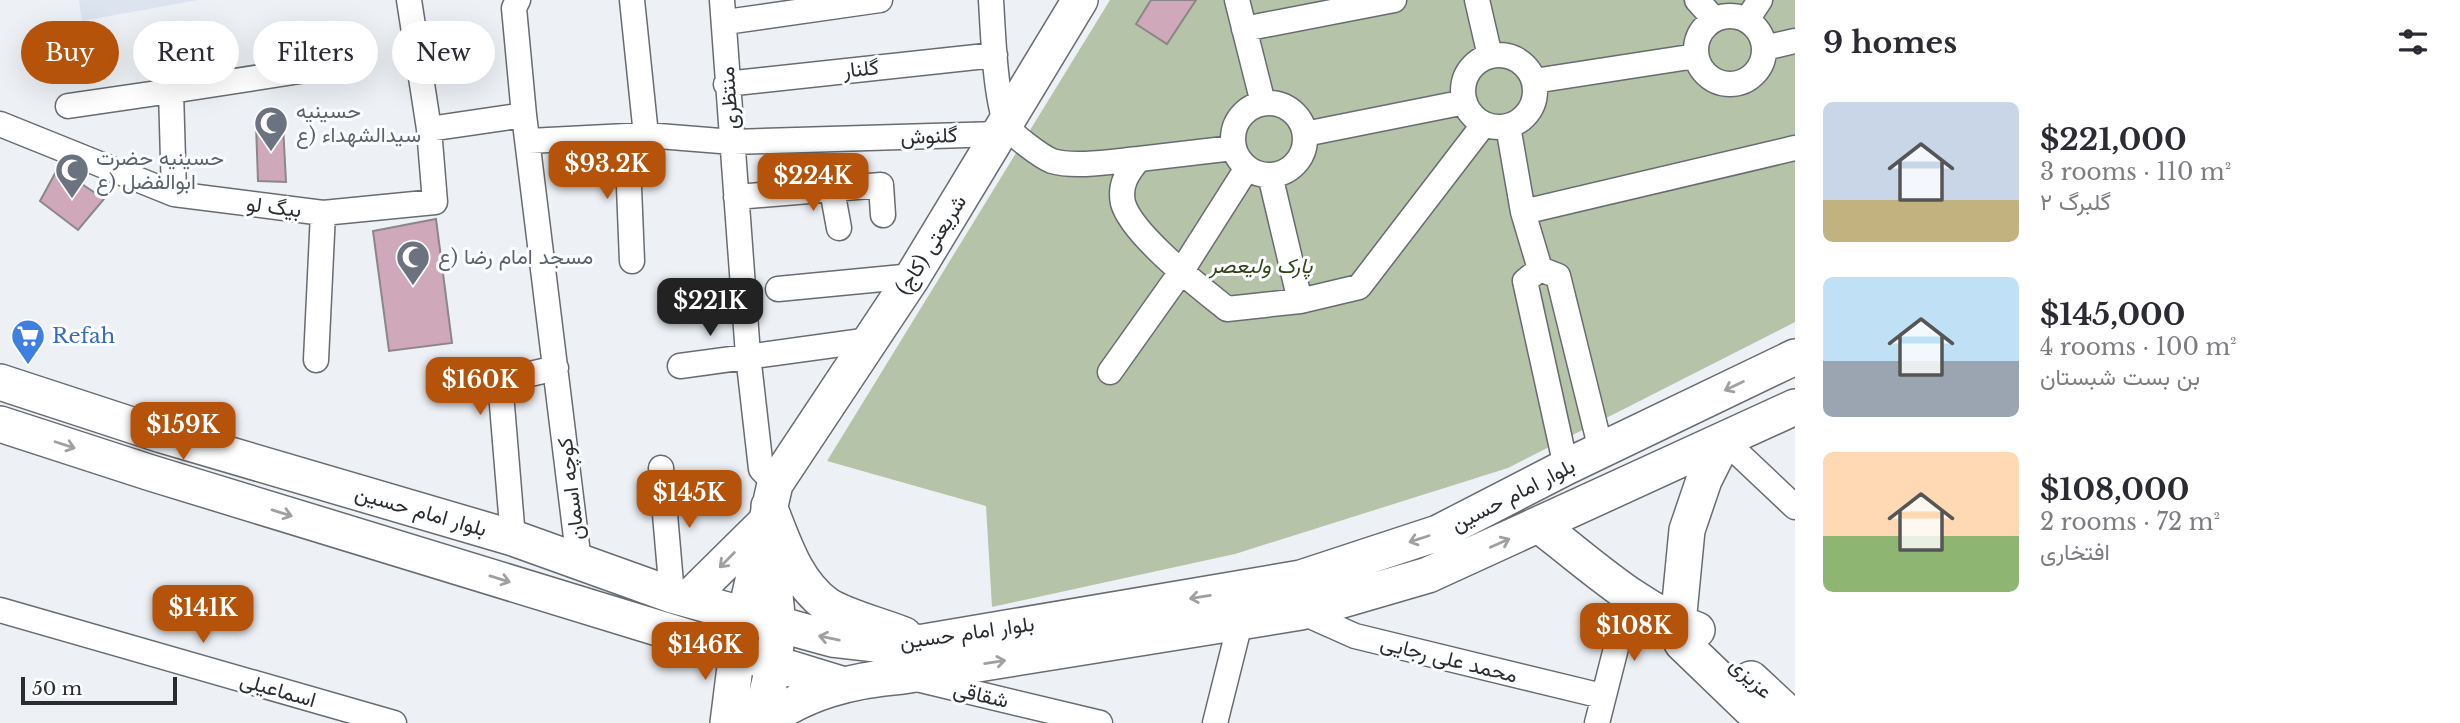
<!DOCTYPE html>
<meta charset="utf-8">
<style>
:root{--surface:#fff;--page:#f2f2f3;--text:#2b2b33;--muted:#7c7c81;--accent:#b45309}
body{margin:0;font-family:"Libre Baskerville",Vazirmatn,serif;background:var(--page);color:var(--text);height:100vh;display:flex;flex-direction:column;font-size:26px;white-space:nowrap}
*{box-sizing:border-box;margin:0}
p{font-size:23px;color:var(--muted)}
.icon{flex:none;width:38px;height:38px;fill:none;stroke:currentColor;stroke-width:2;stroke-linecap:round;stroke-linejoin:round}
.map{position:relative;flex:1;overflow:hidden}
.panel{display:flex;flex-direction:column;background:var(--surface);width:665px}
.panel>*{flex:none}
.hud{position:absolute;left:21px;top:21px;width:665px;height:63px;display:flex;gap:14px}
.scale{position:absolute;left:21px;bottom:18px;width:156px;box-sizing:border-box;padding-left:7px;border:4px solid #2a2c2d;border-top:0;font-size:19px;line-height:24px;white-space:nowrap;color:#2a2c2d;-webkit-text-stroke:5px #fdfeff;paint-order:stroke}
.price{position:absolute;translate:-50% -60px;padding:0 16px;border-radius:14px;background:var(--accent);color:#fff;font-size:23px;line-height:46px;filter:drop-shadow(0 2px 4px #0008)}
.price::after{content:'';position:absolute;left:50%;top:42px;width:21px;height:16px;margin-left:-10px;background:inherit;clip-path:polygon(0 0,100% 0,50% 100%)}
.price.active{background:#222;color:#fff}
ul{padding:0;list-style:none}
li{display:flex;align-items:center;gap:21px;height:175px;padding:0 28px}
li span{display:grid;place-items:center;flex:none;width:196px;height:140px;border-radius:10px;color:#555}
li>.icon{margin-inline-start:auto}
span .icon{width:84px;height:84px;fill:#fffc;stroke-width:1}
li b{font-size:30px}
h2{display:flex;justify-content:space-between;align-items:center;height:84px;padding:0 28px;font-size:30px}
.pill{padding:0 24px;border-radius:32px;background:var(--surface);box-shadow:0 7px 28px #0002;font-size:24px;line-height:63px}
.pill.active{background:var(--accent);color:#fff}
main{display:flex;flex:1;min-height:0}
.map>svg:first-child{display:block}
.built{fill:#dbe4ef}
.green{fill:#b5c3a8}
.building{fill:#cfa9b9;stroke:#8c8688;stroke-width:2}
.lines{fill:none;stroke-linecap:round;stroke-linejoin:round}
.street-casing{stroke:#686c70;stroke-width:27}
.secondary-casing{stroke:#686c70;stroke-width:38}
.street{stroke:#fff;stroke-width:24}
.secondary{stroke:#fff;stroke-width:35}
.oneway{stroke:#9fa0a0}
.labels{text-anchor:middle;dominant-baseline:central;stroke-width:6;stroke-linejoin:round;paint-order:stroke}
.street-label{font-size:21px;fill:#2a2c2d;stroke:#fdfeff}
.worship-label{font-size:21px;fill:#5b616d;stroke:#fdfeff;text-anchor:start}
.park-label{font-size:21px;font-style:italic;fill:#314614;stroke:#fdfeff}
.shop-label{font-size:21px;fill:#366cbe;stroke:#fdfeff;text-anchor:start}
</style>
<main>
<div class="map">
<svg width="1795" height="723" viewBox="0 0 1795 723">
<rect width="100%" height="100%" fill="#edf1f6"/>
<!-- built -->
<path class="built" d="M 79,0 L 198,0 L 82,21 Z"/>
<!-- green -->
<path class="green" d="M 1110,0 L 1795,0 L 1795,322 L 1508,468 L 1235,554 L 992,607 L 986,506 L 827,461 Z"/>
<!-- building -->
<path class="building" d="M 1151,0 L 1196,0 L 1167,44 L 1136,24 Z
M 256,125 L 283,125 L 286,182 L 258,181 Z
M 58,168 L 104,199 L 78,230 L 40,201 Z
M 436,219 L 452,343 L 389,351 L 373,231 Z"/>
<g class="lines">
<!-- street casing -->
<g class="street-casing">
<path id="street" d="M 518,0 L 514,8 L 524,115 L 579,562
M 632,0 L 646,135
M 722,0 L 748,355 L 761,469 L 775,484
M 991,0 C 993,33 995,94 1006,124 C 1010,134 1042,157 1052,161 C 1074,168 1116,161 1139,159
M 1237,0 L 1263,103
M 1477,0 L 1490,56
M 1697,0 L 1714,19
M1696 50a34 34 0 1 1 68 0a34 34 0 1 1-68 0Z
M 1747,20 L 1760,0
M 726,22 L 880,0
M 1244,29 L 1394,0
M 1764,48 L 1795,41
M1463 91a36 36 0 1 1 72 0a36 36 0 1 1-72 0Z
M 1534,81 L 1696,56
M 726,84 L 995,55
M1233 139a36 36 0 1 1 72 0a36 36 0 1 1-72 0Z
M 68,106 L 171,91
M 0,124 L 174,194 L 323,213 L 435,202 L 429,129 L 409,0
M 1508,126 L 1523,212 L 1540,269 L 1525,281 L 1566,467
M 429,129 L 524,115
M 1305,134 L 1465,102
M 627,138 L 632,261
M 529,141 L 646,135 L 733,142 L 999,134
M 1233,148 L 1139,159 C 1128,172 1119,184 1123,203 C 1132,235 1201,288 1227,309 L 1300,301 L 1270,175
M 832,190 L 839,228
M 174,194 L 171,91 L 351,63
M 736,197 L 881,185 L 883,215
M 1523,212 L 1795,148
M 1540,269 L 1558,276 L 1601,450
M 778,289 L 913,276
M 1300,301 L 1359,287 L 1484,124
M 316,360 L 323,213
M 680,366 L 870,340
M 1110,372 L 1181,272 L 1247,168
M 1724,440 L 1795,507
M 661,468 L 672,595
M 513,538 L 500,381 L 556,368
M 0,610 L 394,723
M 1301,612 L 1355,636 L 1602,696
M 917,679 L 1100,723
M 1215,723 L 1240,623
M 1597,723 L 1630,593"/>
</g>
<!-- secondary casing -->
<g class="secondary-casing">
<path id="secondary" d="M 0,382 L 162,435 L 513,538 L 672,595 L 745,615 L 832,639 L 876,644 L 924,642 L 1301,578 L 1438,533 L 1566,467 L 1795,357
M 0,424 L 151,473 L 844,685
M 1724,440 L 1704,480 L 1687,530 L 1678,623 L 1682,643 L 1765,723
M 769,506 C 783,541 795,582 827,605 C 846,617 882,626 904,635
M 1540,526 C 1588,562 1639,611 1697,630
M 688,599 L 767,521
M 1751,679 L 1795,720
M 728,723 L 737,651 L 775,484 L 913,276 L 1080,0
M 760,723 L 774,663 L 778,625 L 770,545
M 763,723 C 805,692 851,680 903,676 L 1301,612 L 1428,575 L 1795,407"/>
</g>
<!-- street -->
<use href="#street" class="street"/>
<!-- secondary -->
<use href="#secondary" class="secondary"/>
</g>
<!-- one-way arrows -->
<defs><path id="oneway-shaft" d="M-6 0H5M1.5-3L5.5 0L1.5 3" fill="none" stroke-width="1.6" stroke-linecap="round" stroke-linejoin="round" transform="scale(1.75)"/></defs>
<g class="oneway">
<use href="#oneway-shaft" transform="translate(1734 386) rotate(154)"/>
<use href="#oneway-shaft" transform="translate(65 445) rotate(18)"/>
<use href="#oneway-shaft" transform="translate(282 513) rotate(17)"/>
<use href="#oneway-shaft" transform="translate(1419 539) rotate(162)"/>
<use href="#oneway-shaft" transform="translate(1500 543) rotate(-24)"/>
<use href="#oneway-shaft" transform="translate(727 560) rotate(135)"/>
<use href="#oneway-shaft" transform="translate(500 579) rotate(17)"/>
<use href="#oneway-shaft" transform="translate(1200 597) rotate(171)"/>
<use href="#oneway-shaft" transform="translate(829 638) rotate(-168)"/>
<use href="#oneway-shaft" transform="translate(995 662) rotate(-9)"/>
</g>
<!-- icons -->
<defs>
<g id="mosque-pin" transform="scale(1.75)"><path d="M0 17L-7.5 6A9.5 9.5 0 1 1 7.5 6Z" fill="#6b7280" stroke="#fdfeff"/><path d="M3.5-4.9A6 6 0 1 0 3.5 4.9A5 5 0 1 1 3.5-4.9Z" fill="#fff"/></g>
<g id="supermarket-pin" transform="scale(1.75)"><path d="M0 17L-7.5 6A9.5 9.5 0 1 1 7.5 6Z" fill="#3f7fe0" stroke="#fdfeff"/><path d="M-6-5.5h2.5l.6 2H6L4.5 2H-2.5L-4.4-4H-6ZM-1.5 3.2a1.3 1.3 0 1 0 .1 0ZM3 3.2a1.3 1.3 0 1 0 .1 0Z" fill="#fff"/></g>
</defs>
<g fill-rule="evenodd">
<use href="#mosque-pin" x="271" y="123"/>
<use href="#mosque-pin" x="72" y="170"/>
<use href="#mosque-pin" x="413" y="257"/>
<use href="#supermarket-pin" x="28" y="336"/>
</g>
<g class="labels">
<!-- street labels -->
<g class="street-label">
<text transform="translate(861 69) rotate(-6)">گلنار</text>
<text transform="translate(729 98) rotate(-94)">منتظری</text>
<text transform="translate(929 136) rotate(-2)">گلنوش</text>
<text transform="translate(274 207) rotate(7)">بیگ لو</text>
<text transform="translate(931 245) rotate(-58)">شریعتی (کاج)</text>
<text transform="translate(571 489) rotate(-97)">کوچه اسمان</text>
<text transform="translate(1513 495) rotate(-27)">بلوار امام حسین</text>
<text transform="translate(421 511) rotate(16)">بلوار امام حسین</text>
<text transform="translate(967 633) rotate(-8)">بلوار امام حسین</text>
<text transform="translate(1449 659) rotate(14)">محمد علی رجایی</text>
<text transform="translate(1751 678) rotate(43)">عزیزی</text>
<text transform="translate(278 690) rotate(16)">اسماعیلی</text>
<text transform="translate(981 695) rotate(13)">شقاقی</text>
</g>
<!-- worship labels -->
<g class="worship-label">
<text x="296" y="111">حسینیه<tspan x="296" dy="24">سیدالشهداء (ع</tspan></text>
<text x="96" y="158">حسینیه حضرت<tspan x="96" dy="24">ابوالفضل (ع</tspan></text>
<text x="438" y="257">مسجد امام رضا (ع</text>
</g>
<!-- park labels -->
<g class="park-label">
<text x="1261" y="266">پارک ولیعصر</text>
</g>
<!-- shop labels -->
<g class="shop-label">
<text x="52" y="336">Refah</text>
</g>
</g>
</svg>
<div class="scale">50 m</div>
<b class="price" style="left:607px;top:201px">$93.2K</b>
<b class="price" style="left:813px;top:213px">$224K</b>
<b class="price active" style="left:710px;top:338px">$221K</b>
<b class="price" style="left:480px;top:417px">$160K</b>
<b class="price" style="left:183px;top:462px">$159K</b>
<b class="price" style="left:689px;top:530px">$145K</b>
<b class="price" style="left:203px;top:645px">$141K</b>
<b class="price" style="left:1634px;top:663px">$108K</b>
<b class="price" style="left:705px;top:682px">$146K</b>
<div class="hud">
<a class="pill active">Buy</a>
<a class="pill">Rent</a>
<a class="pill">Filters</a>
<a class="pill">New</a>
</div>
</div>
<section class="panel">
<h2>9 homes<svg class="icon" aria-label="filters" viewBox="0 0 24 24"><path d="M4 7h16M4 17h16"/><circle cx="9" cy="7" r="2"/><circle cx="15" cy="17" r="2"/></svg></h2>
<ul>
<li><span style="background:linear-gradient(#c9d6e8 70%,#c2b280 0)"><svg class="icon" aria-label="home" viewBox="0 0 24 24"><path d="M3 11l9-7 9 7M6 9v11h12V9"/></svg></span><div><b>$221,000</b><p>3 rooms · 110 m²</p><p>گلبرگ ۲</p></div></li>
<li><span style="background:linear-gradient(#bfe0f5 60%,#9aa5b1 0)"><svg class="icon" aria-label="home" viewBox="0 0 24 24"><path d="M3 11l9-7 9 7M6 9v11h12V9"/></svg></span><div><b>$145,000</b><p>4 rooms · 100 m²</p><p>بن بست شبستان</p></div></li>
<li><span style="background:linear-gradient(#ffd9b3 60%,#8fb573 0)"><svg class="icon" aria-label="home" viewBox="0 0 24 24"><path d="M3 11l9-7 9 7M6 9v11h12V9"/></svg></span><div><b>$108,000</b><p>2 rooms · 72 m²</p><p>افتخاری</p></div></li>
</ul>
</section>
</main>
